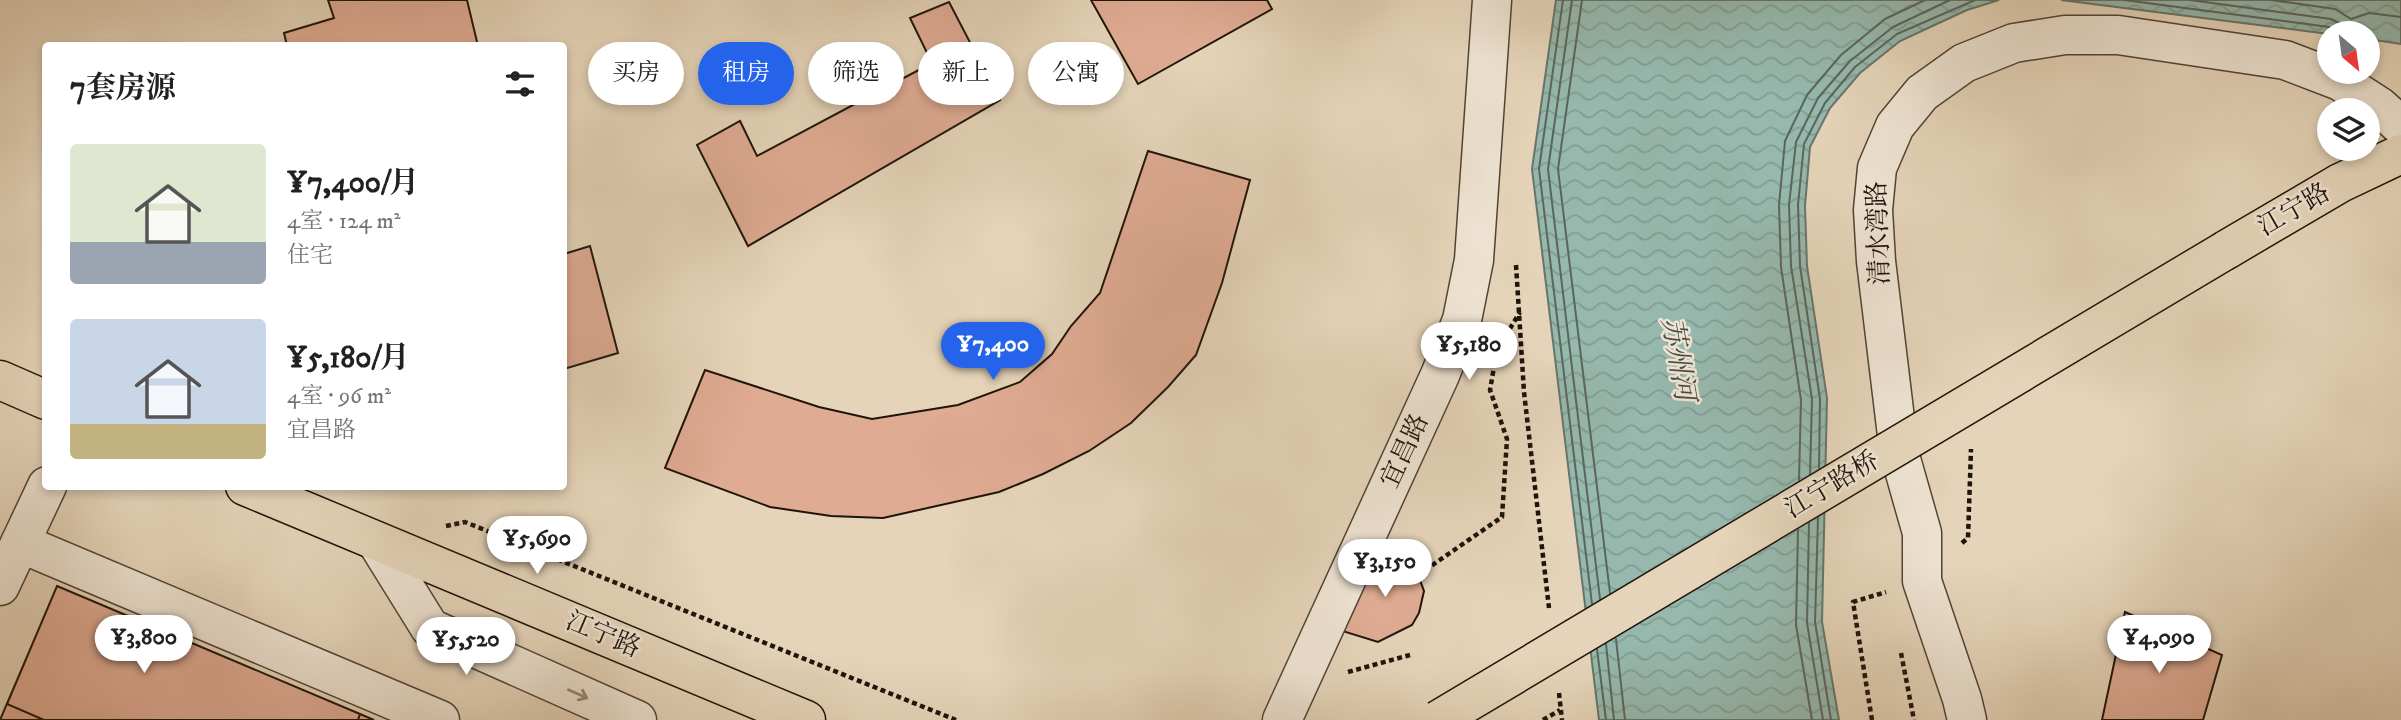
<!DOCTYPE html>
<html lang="zh">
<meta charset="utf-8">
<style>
:root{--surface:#fff;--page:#f6f6f6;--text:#202124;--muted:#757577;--accent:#2563eb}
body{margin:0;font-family:"IM FELL DW Pica","Noto Serif SC",serif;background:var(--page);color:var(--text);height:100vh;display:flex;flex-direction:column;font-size:26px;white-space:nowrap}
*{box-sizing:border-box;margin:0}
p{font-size:23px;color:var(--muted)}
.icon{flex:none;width:38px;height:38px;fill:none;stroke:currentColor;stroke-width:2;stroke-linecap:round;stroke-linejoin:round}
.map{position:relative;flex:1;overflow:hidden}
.sheet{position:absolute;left:42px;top:42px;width:525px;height:448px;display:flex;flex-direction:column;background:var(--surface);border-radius:7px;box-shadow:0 4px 10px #0003}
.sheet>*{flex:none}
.banner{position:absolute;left:588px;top:42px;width:665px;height:63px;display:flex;gap:14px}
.needle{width:46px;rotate:151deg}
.fabs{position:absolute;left:2317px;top:21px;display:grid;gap:14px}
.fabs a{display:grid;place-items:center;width:63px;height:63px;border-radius:50%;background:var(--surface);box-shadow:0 4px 10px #0003;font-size:35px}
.price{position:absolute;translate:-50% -60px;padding:0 16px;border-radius:24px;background:#fff;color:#222;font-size:23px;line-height:46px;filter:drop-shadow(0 2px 4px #0008)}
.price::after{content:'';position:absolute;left:50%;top:42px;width:21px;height:16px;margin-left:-10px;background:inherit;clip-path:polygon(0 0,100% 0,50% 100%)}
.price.on{background:var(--accent);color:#fff}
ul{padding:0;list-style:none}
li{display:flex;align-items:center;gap:21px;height:175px;padding:0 28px}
li span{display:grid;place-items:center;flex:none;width:196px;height:140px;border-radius:7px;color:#555}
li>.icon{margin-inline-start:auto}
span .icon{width:84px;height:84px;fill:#fffc;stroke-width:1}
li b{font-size:30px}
h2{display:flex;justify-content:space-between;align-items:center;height:84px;padding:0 28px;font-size:30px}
.tag{padding:0 24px;border-radius:32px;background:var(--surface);box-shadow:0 4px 10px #0003;font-size:24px;line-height:63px}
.tag.on{background:var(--accent);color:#fff}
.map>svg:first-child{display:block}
.water{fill:url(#water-waves);stroke:#66766c;stroke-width:2}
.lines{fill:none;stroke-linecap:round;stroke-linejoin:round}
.shore{stroke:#5a665c;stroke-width:2}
.building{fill:#dfab93;stroke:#1f140b;stroke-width:2}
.minor-casing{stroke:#504436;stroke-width:41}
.major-casing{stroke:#1f140b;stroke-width:41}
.path{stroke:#1f140b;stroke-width:4.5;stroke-dasharray:5 3.5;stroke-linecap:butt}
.minor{stroke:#eee3d2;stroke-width:38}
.major{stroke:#e5d4b9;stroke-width:38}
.major-bridge-casing{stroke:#1f140b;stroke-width:41;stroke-linecap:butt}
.major-bridge{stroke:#e5d4b9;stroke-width:38}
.oneway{stroke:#918678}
.labels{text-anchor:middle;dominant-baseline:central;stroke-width:5;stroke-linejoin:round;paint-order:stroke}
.street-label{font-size:26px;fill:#1f140b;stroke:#eee3d2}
.water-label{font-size:28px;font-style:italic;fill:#494d44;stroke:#eee3d2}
</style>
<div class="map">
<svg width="2401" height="720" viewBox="0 0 2401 720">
<defs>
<pattern id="water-waves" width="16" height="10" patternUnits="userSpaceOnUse" patternTransform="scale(1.75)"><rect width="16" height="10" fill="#96b8ad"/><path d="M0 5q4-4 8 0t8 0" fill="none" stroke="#819d94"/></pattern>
</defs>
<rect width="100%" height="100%" fill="#e5d4b9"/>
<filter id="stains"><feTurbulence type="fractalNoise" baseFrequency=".00286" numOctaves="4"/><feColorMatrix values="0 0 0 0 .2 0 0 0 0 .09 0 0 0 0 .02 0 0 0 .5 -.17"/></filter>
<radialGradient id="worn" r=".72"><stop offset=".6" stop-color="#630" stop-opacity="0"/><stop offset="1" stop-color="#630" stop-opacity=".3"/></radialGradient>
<!-- water -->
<path class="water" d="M 1556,0 L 1999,0 L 1967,10 L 1900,41 L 1860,73 L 1830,108 L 1810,147 L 1805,206 L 1807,266 L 1827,398 L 1822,622 L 1839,720 L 1599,720 L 1532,169 Z
M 2061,0 L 2401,0 L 2401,44 L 2368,39 L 2368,33 L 2329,34 Z"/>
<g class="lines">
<!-- shore -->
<path class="shore" d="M 1563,0 L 1539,169 L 1592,604
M 1572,0 L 1548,169 L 1600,599
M 1582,0 L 1558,169 L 1610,593
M 2124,0 L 2329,27 L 2336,33
M 2190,0 L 2331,19 L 2339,23 L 2345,33
M 2271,0 L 2335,9 L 2351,19 L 2369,13 L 2401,17
M 1819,468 L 1820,399 L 1800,266 L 1798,205 L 1804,144 L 1825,103 L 1855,67 L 1897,34 L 1975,0
M 1810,474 L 1812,399 L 1791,266 L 1789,205 L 1796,142 L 1818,98 L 1850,61 L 1893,27 L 1950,0
M 1799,480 L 1801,400 L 1781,267 L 1779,205 L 1785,141 L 1807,95 L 1841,55 L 1885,19 L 1925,0
M 1818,518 L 1815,622 L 1831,720
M 1809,523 L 1807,623 L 1823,720
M 1798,530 L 1796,625 L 1812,720
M 1616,639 L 1625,720
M 1606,644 L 1614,720
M 1597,649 L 1606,720"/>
</g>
<!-- building -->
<path class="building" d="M 328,0 L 467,0 L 478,46 L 287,46 L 284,33 L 334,18 Z
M 1091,0 L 1267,0 L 1272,9 L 1138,84 Z
M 949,2 L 1000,100 L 748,246 L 697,145 L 740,121 L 757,156 L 932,63 L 910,18 Z
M 1148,151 L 1250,180 L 1222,283 L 1196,355 L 1168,387 L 1131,423 L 1089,451 L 1043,474 L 999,492 L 883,518 L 831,516 L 770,507 L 665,468 L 705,370 L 819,407 L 872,419 L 958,405 L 1020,382 L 1052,354 L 1071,326 L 1100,293 Z
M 590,246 L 618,353 L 564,369 L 564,254 Z
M 1375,553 L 1401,553 L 1418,575 L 1424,591 L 1419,613 L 1412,625 L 1378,642 L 1339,630 Z
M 57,586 L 360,714 L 358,720 L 44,720 L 7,704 Z
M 57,586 L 360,714 L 374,720 L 0,720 Z
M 2125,612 L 2222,655 L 2203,720 L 2102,720 Z"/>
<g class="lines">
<!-- minor casing -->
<g class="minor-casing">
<path id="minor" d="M 376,541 L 430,628 L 637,720
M 20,543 L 440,720
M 0,586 L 47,486
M 1282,720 L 1440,375 L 1462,320 L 1474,260 L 1492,0
M 1967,720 L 1962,699 L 1922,581 L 1922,533 L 1899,452 L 1876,261 L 1873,210 L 1877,168 L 1895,126 L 1922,93 L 1964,63 L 2014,43 L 2065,35 L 2118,35 L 2285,60 L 2340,81 L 2380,107 L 2401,126"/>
</g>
<!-- major casing -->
<g class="major-casing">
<path id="major" d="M 2226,250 L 2340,183 L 2401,154
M 0,380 L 46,400
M 245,486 L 806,720"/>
</g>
<!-- path -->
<path class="path" d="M 1516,265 L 1524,392 L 1549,608
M 446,526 L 465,522 L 956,720
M 1962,543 L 1968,538 L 1971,449
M 1418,575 L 1502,517 L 1507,439 L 1490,390 L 1497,350 L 1520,312
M 1901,653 L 1914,720
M 1348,672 L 1410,655
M 1559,693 L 1562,720
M 1543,720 L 1560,710
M 1872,720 L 1853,602 L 1886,592"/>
<!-- minor -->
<use href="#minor" class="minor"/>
<!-- major -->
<use href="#major" class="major"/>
<!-- major-bridge casing -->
<g class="major-bridge-casing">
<path id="major-bridge" d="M 1438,720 L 2226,250"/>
</g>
<!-- major-bridge -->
<use href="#major-bridge" class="major-bridge"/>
</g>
<!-- one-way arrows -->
<defs><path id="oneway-shaft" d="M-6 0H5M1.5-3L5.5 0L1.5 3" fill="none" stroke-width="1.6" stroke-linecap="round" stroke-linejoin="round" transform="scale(1.75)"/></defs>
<use class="oneway" href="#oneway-shaft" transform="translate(578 694) rotate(24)"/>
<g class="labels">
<!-- street labels -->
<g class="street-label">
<text transform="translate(2294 210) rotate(-30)">江宁路</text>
<text transform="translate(1879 233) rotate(-92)">清水湾路</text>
<text transform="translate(1405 451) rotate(-65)">宜昌路</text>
<text transform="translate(1832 485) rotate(-31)">江宁路桥</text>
<text transform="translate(603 635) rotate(23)">江宁路</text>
</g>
<!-- water labels -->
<g class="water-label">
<text transform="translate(1678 359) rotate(80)">苏州河</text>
</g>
</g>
<rect width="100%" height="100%" filter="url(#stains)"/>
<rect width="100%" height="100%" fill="url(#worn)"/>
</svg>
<div class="fabs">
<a><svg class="needle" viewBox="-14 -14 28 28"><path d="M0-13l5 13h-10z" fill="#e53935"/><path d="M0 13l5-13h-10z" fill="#757577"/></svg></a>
<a><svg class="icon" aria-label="layers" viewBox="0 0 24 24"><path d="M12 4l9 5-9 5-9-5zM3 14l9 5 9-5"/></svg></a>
</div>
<b class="price on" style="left:993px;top:382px">¥7,400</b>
<b class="price" style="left:1469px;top:382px">¥5,180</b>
<b class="price" style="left:537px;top:576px">¥5,690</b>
<b class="price" style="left:1385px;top:599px">¥3,150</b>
<b class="price" style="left:144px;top:675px">¥3,800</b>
<b class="price" style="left:2159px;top:675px">¥4,090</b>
<b class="price" style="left:466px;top:677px">¥5,520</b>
<div class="banner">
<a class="tag">买房</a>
<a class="tag on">租房</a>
<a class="tag">筛选</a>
<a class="tag">新上</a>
<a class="tag">公寓</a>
</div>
<section class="sheet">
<h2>7套房源<svg class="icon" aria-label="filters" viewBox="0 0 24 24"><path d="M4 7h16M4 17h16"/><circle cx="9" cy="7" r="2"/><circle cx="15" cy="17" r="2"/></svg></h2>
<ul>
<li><span style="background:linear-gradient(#dfe7d0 70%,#9aa5b1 0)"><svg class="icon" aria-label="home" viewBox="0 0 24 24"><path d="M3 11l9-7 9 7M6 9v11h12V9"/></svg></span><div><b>¥7,400/月</b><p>4室 · 124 m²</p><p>住宅</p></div></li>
<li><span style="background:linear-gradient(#c9d6e8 75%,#c2b280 0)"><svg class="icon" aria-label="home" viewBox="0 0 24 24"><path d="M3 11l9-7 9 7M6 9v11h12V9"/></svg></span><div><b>¥5,180/月</b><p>4室 · 96 m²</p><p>宜昌路</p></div></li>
</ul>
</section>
</div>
